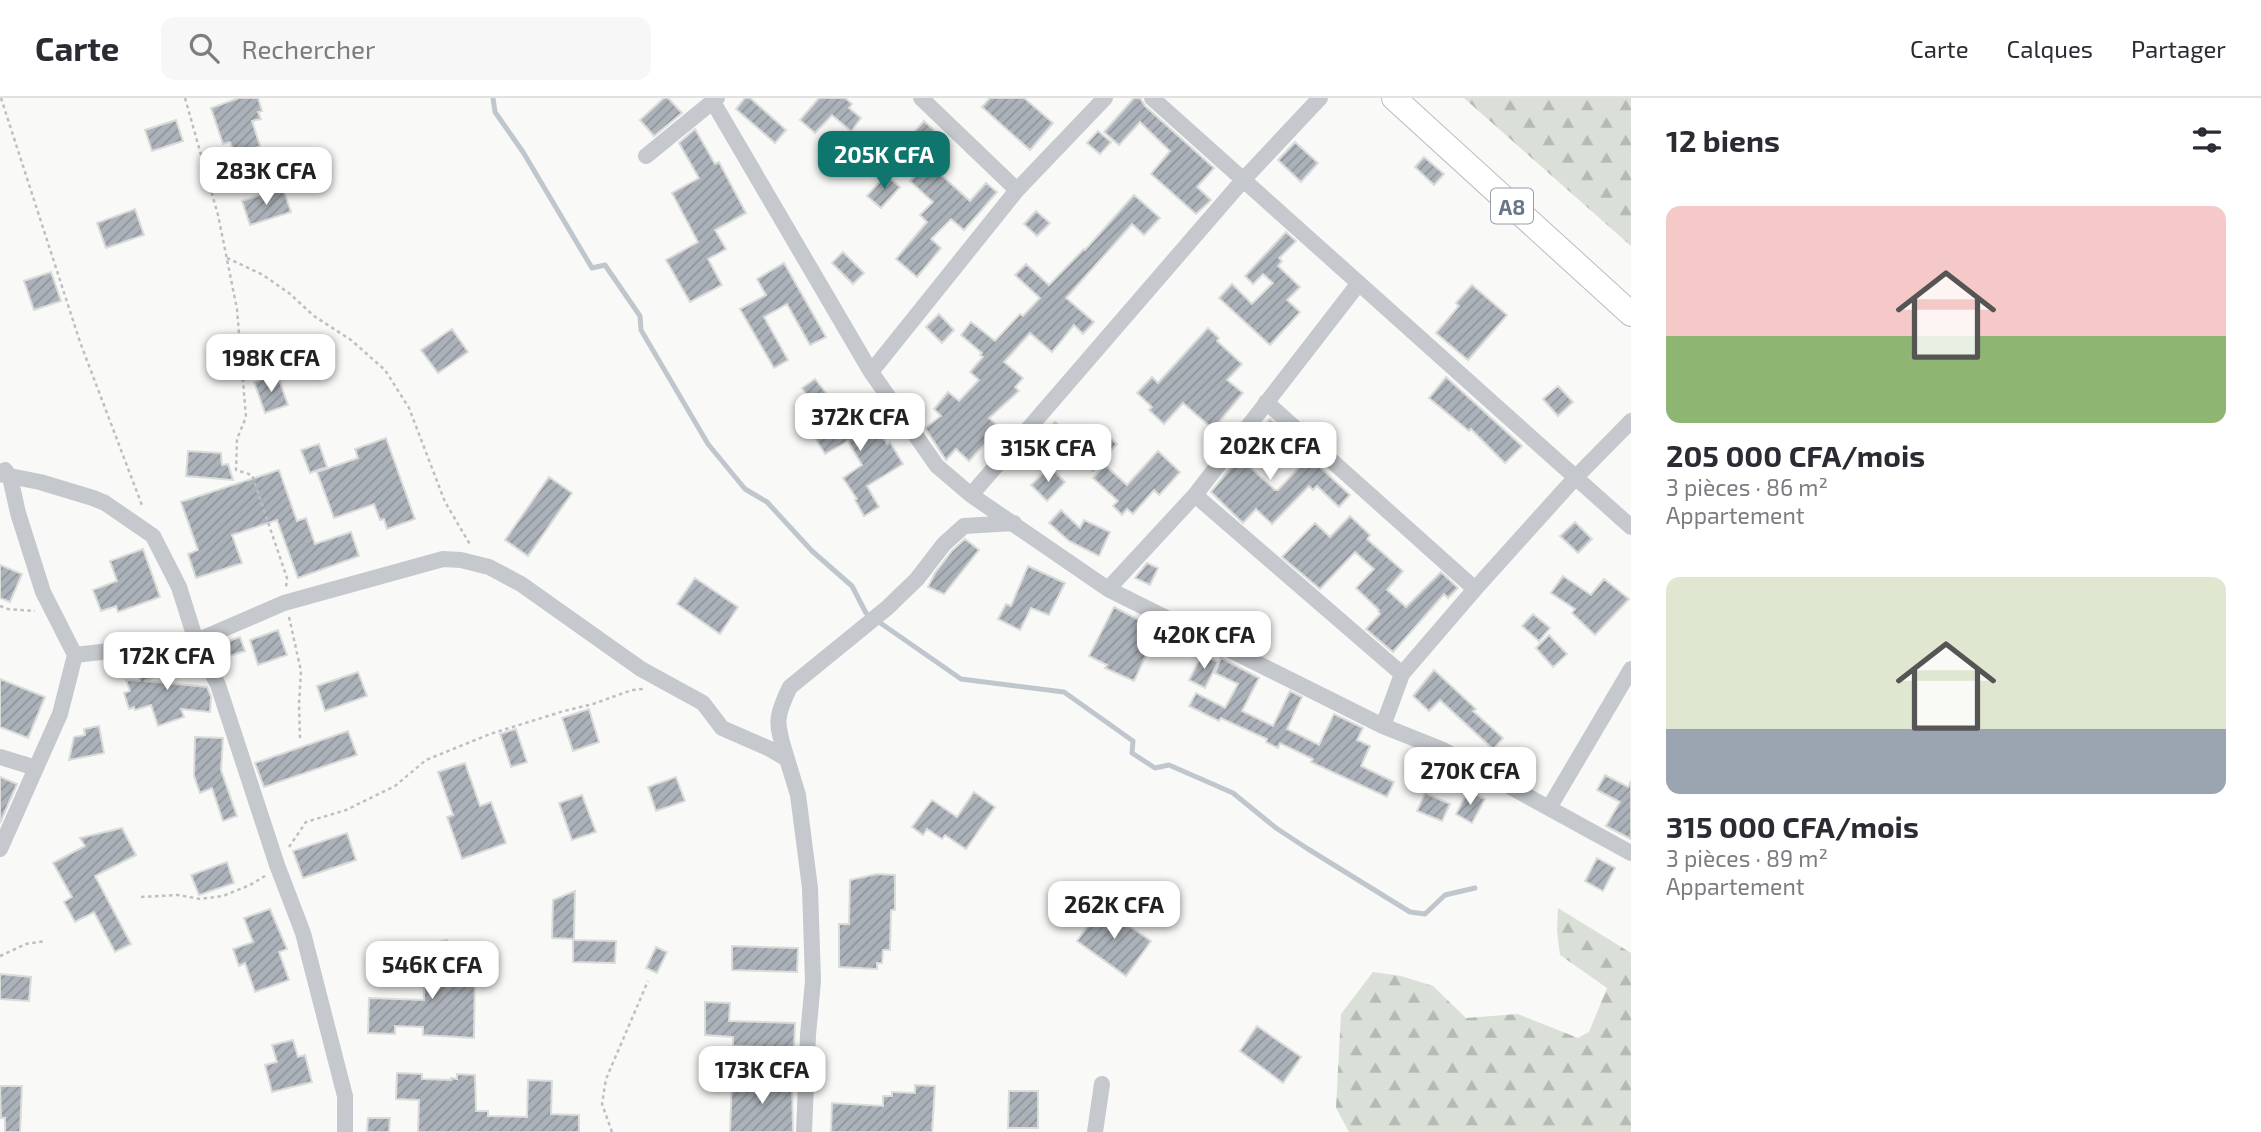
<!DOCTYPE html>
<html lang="fr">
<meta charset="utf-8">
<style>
:root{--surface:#fff;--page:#f7f7f7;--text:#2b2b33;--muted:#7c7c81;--line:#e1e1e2;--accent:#0f766e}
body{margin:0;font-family:"Exo 2",sans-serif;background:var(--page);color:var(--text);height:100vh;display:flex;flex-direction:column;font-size:26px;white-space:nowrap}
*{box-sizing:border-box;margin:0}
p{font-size:23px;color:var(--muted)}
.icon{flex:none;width:38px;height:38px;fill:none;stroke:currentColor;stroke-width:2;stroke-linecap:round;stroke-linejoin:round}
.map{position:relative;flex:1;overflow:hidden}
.panel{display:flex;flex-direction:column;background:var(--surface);width:630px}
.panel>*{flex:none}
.price{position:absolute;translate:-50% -60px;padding:0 16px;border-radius:14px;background:#fff;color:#222;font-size:23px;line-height:46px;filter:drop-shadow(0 2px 4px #0008)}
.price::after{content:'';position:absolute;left:50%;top:42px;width:21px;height:16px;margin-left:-10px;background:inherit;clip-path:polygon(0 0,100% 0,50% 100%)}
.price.current{background:var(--accent);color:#fff}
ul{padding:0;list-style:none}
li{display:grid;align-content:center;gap:14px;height:371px;padding:0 35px}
li span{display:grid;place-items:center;height:217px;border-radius:14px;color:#555}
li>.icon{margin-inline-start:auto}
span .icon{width:126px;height:126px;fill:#fffc;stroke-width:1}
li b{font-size:30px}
h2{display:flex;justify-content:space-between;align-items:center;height:84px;padding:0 35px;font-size:30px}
header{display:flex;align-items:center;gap:42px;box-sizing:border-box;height:98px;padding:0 35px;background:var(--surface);border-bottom:2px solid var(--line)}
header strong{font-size:33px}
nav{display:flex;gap:38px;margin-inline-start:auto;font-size:24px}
.search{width:490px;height:63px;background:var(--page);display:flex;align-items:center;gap:18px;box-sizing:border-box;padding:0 24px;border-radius:14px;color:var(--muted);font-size:26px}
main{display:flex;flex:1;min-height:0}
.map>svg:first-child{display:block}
.forest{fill:url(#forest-firs)}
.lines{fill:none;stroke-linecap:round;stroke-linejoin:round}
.stream{stroke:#bfc7cd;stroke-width:5}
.building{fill:url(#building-hatch);stroke:#dbdbd9;stroke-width:2}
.primary-casing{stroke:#b8bcc0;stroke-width:26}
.path{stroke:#bdbfc2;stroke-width:2.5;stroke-dasharray:3.5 3.5;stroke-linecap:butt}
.street{stroke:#c5c8cc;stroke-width:16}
.primary{stroke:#fff;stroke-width:24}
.labels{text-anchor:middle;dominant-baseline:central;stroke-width:7;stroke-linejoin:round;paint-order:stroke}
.shield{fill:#fff;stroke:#969fab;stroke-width:2}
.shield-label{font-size:21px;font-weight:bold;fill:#697687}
</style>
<header>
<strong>Carte</strong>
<div class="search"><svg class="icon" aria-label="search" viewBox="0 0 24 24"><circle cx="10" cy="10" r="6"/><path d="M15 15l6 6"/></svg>Rechercher</div>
<nav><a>Carte</a><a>Calques</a><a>Partager</a></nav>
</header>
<main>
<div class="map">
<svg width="1631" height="1034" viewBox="0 0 1631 1034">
<defs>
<pattern id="forest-firs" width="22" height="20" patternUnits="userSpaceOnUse" patternTransform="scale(1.75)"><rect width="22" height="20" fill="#dae0d8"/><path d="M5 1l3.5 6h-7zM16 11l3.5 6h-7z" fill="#b5bab5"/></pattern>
<pattern id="building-hatch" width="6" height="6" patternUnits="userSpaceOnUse" patternTransform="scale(1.75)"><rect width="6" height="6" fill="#acb2b9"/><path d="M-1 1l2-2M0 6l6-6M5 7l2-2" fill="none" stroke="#90959c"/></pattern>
</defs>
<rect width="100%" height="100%" fill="#f9f9f7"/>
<!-- forest -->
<path class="forest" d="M 1464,0 L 1631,0 L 1631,148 Z
M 1558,810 L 1631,855 L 1631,1034 L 1349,1034 L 1336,1010 L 1341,916 L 1373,874 L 1401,878 L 1433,888 L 1466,920 L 1518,916 L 1578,940 L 1589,934 L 1607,890 L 1560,857 L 1557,833 Z"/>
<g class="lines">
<!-- stream -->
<path class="stream" d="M 493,0 L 495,14 L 523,54 L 592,170 L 605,167 L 640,218 L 641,232 L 708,346 L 745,391 L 767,404 L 812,453 L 852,488 L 866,515 L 961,581 L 1064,594 L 1133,643 L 1132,655 L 1155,670 L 1169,667 L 1233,695 L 1276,730 L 1308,751 L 1410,814 L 1425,816 L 1445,797 L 1475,790"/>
</g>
<!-- building -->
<path class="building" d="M 239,0 L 258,0 L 262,13 L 258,14 L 261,21 L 252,23 L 260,48 L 235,57 L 230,44 L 223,46 L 211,10 Z
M 664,0 L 668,0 L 682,15 L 654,38 L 640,22 Z
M 745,0 L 750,0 L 786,32 L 775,45 L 736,11 Z
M 819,0 L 845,0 L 852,6 L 849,10 L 861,20 L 851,33 L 832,17 L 815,35 L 800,22 Z
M 990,0 L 1024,0 L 1053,25 L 1030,52 L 982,9 Z
M 1134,0 L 1140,0 L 1145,8 L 1214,70 L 1197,89 L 1211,102 L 1196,116 L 1151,76 L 1170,53 L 1140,24 L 1119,47 L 1104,34 Z
M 176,22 L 183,43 L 152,53 L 145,32 Z
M 924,23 L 934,32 L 919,49 L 909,40 Z
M 695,31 L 715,66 L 719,64 L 746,115 L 715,132 L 726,151 L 708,161 L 722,187 L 690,204 L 666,162 L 698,144 L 672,95 L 699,80 L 679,45 Z
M 1098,33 L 1111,44 L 1100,56 L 1087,45 Z
M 1295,44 L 1318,65 L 1301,84 L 1278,62 Z
M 1424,59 L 1444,76 L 1434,87 L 1415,69 Z
M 927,64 L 970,103 L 986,85 L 997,94 L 964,132 L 951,121 L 931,141 L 941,150 L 917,179 L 896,161 L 927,124 L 920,117 L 933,104 L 910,83 Z
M 886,77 L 900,89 L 881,110 L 867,98 Z
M 283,90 L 291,114 L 250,127 L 242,103 Z
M 1134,97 L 1160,120 L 1144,137 L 1132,126 L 1066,200 L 1094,224 L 1083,236 L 1074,227 L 1052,254 L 1030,235 L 1004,264 L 1023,280 L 1015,289 L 1019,293 L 989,320 L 998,328 L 991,336 L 992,338 L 969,363 L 956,351 L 946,362 L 925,330 L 941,318 L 934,311 L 948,294 L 959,303 L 979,282 L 970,274 L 983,259 L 980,257 L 982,255 L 961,237 L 971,224 L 995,243 L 1020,216 L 1023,218 L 1040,200 L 1015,177 L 1026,166 L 1049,187 L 1084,151 L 1085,152 Z
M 135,111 L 144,137 L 106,150 L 97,125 Z
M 1036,113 L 1050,125 L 1037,138 L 1024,126 Z
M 1286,134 L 1296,143 L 1279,160 L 1282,163 L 1278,168 L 1300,189 L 1287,202 L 1300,214 L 1270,247 L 1219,200 L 1232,186 L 1252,206 L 1273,185 L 1263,176 L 1253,186 L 1245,178 Z
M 843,154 L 864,175 L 853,186 L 832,165 Z
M 784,165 L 826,239 L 810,247 L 787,206 L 764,219 L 788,262 L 774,270 L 740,211 L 766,197 L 757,181 Z
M 51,174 L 61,203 L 34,212 L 24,183 Z
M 1472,187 L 1507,217 L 1468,262 L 1436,235 L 1459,208 L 1456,205 Z
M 939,216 L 954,232 L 942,245 L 926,229 Z
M 1208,230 L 1219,240 L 1217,243 L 1242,266 L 1227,282 L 1243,295 L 1213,331 L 1183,305 L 1164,326 L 1149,312 L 1152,309 L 1137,295 L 1152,279 L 1158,285 Z
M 452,231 L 468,254 L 438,275 L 421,252 Z
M 277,276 L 288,307 L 265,315 L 254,284 Z
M 1446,279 L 1522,348 L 1505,365 L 1471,331 L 1469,333 L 1429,300 Z
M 815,281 L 826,295 L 812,305 L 802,290 Z
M 1558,288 L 1573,304 L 1558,318 L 1543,301 Z
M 868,312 L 887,346 L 890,344 L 903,366 L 867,388 L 879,409 L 864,418 L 855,402 L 857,401 L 843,380 L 862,367 L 848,343 L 825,356 L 810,332 L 826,321 L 831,328 L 855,313 L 858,317 Z
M 1270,321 L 1286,336 L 1252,371 L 1275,392 L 1278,392 L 1309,359 L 1350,397 L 1339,409 L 1317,388 L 1313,392 L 1309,388 L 1272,426 L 1256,411 L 1243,425 L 1211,394 Z
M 1055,324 L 1082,348 L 1062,370 L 1035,347 Z
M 1100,331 L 1117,346 L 1093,373 L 1077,357 Z
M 386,340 L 415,421 L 387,431 L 384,421 L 380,422 L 374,406 L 334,420 L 317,374 L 358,360 L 355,351 Z
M 319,346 L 327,369 L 310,375 L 301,352 Z
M 188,353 L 221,355 L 222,367 L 228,366 L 233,382 L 186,378 Z
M 1158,353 L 1180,374 L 1159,397 L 1154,392 L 1133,416 L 1127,411 L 1122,417 L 1113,408 L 1118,403 L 1093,380 L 1105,367 L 1127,387 Z
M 1050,369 L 1065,384 L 1047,403 L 1031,387 Z
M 279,372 L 297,423 L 306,420 L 315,446 L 351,434 L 359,458 L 298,480 L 277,422 L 232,437 L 242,465 L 196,480 L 188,456 L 198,452 L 181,404 Z
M 549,379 L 572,395 L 528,458 L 505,442 Z
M 1061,412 L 1080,430 L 1084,422 L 1110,434 L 1099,458 L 1069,443 L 1049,425 Z
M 1350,418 L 1370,437 L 1367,441 L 1403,473 L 1387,492 L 1406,509 L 1441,474 L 1458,490 L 1448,500 L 1444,496 L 1393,554 L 1366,531 L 1380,516 L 1378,513 L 1379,512 L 1356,490 L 1374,471 L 1355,454 L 1320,491 L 1282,459 L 1315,425 L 1330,439 Z
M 1575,424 L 1592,441 L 1578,455 L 1560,438 Z
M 965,441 L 979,452 L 944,496 L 928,489 L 935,475 L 952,453 Z
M 143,451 L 160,499 L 118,514 L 116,508 L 101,513 L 93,492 L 117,483 L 110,463 Z
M 1147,465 L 1158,470 L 1150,487 L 1135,480 Z
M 0,467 L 22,476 L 10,504 L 0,500 Z
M 1028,468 L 1065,485 L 1049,517 L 1031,510 L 1020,532 L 998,521 L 1006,506 L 1011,508 Z
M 1563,478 L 1591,497 L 1604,481 L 1629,501 L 1595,537 L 1572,515 L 1575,511 L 1551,495 Z
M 695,480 L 738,509 L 720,536 L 677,506 Z
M 1114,509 L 1158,532 L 1134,583 L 1105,570 L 1107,567 L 1089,558 Z
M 1533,516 L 1550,530 L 1539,543 L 1522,528 Z
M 278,532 L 287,557 L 258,567 L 250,542 Z
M 1549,537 L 1567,556 L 1553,569 L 1536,550 Z
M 240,539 L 245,553 L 220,561 L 215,548 Z
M 190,554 L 195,566 L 144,583 L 207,589 L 211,599 L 210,614 L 181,611 L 184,619 L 158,628 L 151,607 L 135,612 L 134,609 L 129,611 L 124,595 L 130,593 L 126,582 L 140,583 L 137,571 Z
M 1202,557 L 1218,564 L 1205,590 L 1189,582 Z
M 1221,560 L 1259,580 L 1242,613 L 1273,628 L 1290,593 L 1302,599 L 1287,631 L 1319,647 L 1334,616 L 1363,630 L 1357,642 L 1370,648 L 1361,668 L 1394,684 L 1387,699 L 1311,664 L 1313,661 L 1280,645 L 1278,650 L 1266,644 L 1267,641 L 1221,620 L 1219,623 L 1189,608 L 1196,595 L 1225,610 L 1238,586 L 1215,575 Z
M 1434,572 L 1476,611 L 1473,613 L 1503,640 L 1493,651 L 1440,602 L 1429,613 L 1413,598 Z
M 358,574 L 367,598 L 325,613 L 317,588 Z
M 0,581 L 45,599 L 28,640 L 0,629 Z
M 589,611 L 599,644 L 573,653 L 562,620 Z
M 99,628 L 104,655 L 69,662 L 74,639 L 85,637 L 84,631 Z
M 516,631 L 527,664 L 511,669 L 500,636 Z
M 348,633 L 357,657 L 264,689 L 255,665 Z
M 195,639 L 223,640 L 221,672 L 237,718 L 223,723 L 212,690 L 200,695 L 194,678 Z
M 465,665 L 480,708 L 491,704 L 506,745 L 462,761 L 447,719 L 453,717 L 438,674 Z
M 1605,677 L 1628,689 L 1631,683 L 1631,741 L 1606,728 L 1620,704 L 1597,692 Z
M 0,679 L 17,686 L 0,725 Z
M 676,679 L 685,703 L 656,713 L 648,689 Z
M 1468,693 L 1485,701 L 1472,725 L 1456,716 Z
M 974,694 L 995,709 L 966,751 L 945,737 L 942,741 L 927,731 L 923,737 L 912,729 L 932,702 L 957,719 Z
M 1425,695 L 1450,706 L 1442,723 L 1417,713 Z
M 582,697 L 596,734 L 572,742 L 559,705 Z
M 122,730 L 136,757 L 95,778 L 131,846 L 115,854 L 94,814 L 75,824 L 64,804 L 72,799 L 53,765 L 85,748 L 80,740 Z
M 347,735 L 356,762 L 303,780 L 293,753 Z
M 1597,760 L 1615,770 L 1603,793 L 1585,783 Z
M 227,764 L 234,785 L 199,797 L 191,777 Z
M 877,776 L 895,777 L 895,812 L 891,812 L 890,852 L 883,852 L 882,865 L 877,865 L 877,871 L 839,869 L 839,826 L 849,826 L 850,782 Z
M 575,793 L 574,841 L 552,840 L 553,802 Z
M 1101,809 L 1151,843 L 1126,878 L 1077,843 Z
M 270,811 L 287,851 L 279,854 L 289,882 L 255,894 L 245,865 L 239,868 L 233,851 L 253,844 L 244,820 Z
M 447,842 L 446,870 L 475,871 L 474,940 L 423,937 L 423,929 L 395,928 L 395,936 L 368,935 L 369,900 L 424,902 L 424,847 Z
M 573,842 L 616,843 L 615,865 L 573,864 Z
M 732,848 L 798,850 L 797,874 L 732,872 Z
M 656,849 L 667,854 L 657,875 L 646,870 Z
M 0,876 L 31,879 L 29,903 L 0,901 Z
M 705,904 L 730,905 L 729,923 L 795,925 L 794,950 L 733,948 L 733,939 L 705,937 Z
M 1257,928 L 1301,959 L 1283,985 L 1240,953 Z
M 293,942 L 298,959 L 305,957 L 312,984 L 272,994 L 265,967 L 277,964 L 272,947 Z
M 397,975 L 422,976 L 422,981 L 451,982 L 451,980 L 457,981 L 457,976 L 475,977 L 476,1013 L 488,1013 L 488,1018 L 527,1019 L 528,982 L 552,983 L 551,1016 L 579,1017 L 579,1034 L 418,1034 L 419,1002 L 396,1001 Z
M 732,981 L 792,983 L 793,1034 L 730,1034 Z
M 915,987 L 935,988 L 932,1034 L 831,1034 L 832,1005 L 883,1008 L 883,998 L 892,998 L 892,994 L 915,995 Z
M 0,988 L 22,988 L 20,1034 L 5,1034 L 5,1020 L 1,1020 Z
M 1009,993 L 1038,993 L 1038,1030 L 1008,1030 Z
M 368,1020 L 390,1020 L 389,1034 L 367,1034 Z"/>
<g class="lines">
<!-- primary casing -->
<g class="primary-casing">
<path id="primary" d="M 1394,0 L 1631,216"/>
</g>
<!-- path -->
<path class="path" d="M 1,0 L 80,244 L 143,410
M 185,0 L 218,117 L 237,211 L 246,319 L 237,341 L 236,372 L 252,377 L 287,480 L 286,489
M 227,160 L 263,177 L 289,195 L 314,218 L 351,242 L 385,272 L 409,310 L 445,404 L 471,448
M 0,508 L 8,511 L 35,513
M 289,519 L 301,573 L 299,606 L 300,640
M 289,749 L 306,724 L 346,712 L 395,688 L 426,662 L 490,636 L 564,613 L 593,606 L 632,592 L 643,591
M 141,799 L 178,797 L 200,801 L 223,798 L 250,787 L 265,778
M 0,858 L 26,846 L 46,843
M 612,1034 L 602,1006 L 606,981 L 648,883"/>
<!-- street -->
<path class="street" d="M 921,0 L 1017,92
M 1152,0 L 1631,429
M 713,4 L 871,274 L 937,368 L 971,397 L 1108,491 L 1383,628 L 1443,652 L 1631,755
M 646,58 L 717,0
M 871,274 L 1017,92 L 1105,0
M 1266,304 L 1475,491
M 0,376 L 40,384 L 93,400 L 105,405 L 153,438 L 179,489 L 196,543 L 218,587 L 277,767 L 303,835 L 345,998 L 345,1034
M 971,397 L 1244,81 L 1320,0
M 1195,397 L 1402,576
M 1108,491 L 1195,397 L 1359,185
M 75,557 L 196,543 L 284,505 L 443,461 L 461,462 L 489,469 L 521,486 L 641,571 L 703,605 L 722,630 L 770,651 L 787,661 L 798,697 L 810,790 L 813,883 L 808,937 L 804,1034
M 1383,628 L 1402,576 L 1475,491 L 1575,380 L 1631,323
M 0,659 L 36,670
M 787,661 C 777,627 773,623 790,589 L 887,510 L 917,481 L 944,446 L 964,428 L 1014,425
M 1549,710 L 1631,571
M 0,751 L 60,616 L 75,557 L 43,494 L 18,415 L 10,379 L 5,372
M 1095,1034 L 1102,986"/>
<!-- primary -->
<use href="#primary" class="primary"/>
</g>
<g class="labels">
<!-- shield labels -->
<rect class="shield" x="1491" y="90.5" width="42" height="35" rx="5"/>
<g class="shield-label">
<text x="1512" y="108">A8</text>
</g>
</g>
</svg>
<b class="price current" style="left:884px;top:93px">205K CFA</b>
<b class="price" style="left:266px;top:109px">283K CFA</b>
<b class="price" style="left:271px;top:296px">198K CFA</b>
<b class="price" style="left:860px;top:355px">372K CFA</b>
<b class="price" style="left:1270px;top:384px">202K CFA</b>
<b class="price" style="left:1048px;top:386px">315K CFA</b>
<b class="price" style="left:1204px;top:573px">420K CFA</b>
<b class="price" style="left:167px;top:594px">172K CFA</b>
<b class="price" style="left:1470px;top:709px">270K CFA</b>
<b class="price" style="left:1114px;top:843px">262K CFA</b>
<b class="price" style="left:432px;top:903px">546K CFA</b>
<b class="price" style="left:762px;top:1008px">173K CFA</b>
</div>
<section class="panel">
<h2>12 biens<svg class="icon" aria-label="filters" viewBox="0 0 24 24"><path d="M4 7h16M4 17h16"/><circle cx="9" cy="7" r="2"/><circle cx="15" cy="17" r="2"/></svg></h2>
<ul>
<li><span style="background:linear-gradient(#f6c9c9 60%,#8fb573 0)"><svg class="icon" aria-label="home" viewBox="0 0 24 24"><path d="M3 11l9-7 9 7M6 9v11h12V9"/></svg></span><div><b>205 000 CFA/mois</b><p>3 pièces · 86 m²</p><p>Appartement</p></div></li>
<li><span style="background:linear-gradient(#dfe7d0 70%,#9aa5b1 0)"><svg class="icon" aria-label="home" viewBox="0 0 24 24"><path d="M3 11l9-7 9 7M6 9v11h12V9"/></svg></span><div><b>315 000 CFA/mois</b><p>3 pièces · 89 m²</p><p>Appartement</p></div></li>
</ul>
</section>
</main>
